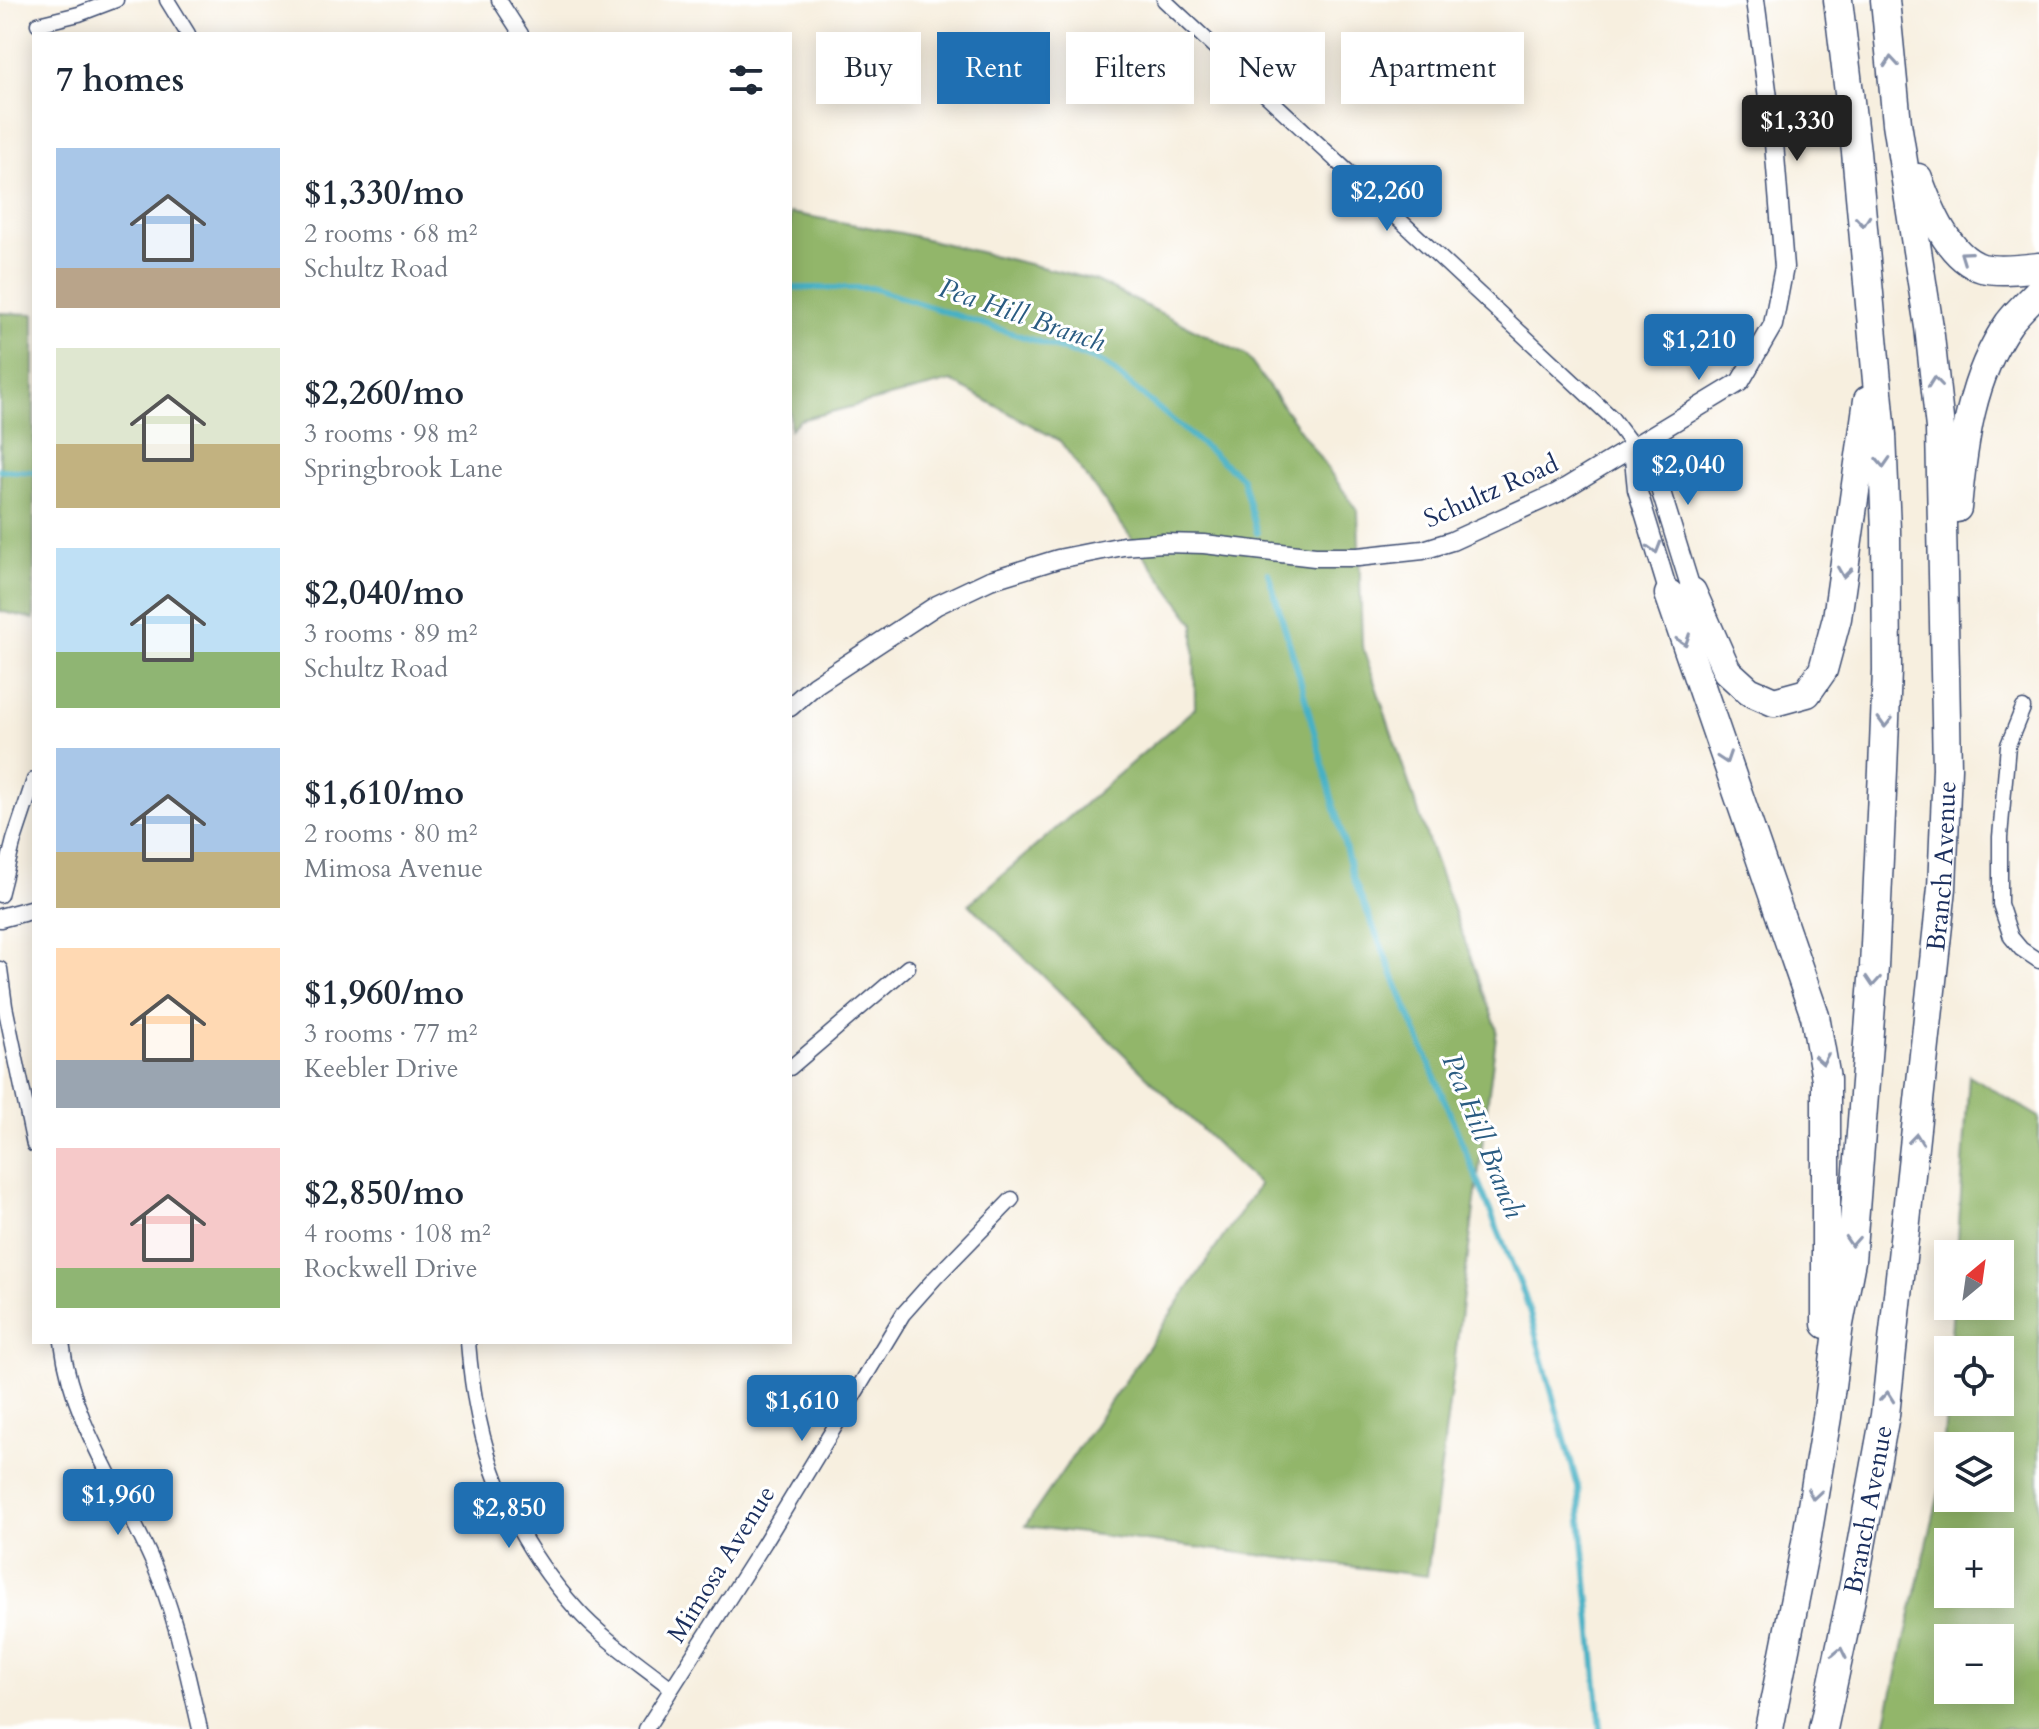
<!DOCTYPE html>
<meta charset="utf-8">
<style>
:root{--surface:#fff;--page:#f6f6f7;--text:#1f2937;--muted:#747a83;--accent:#1f6fb2}
body{margin:0;font-family:Cardo,serif;background:var(--page);color:var(--text);height:100vh;display:flex;flex-direction:column;font-size:30px;white-space:nowrap}
*{box-sizing:border-box;margin:0}
p{font-size:26px;color:var(--muted)}
.icon{flex:none;width:44px;height:44px;fill:none;stroke:currentColor;stroke-width:2;stroke-linecap:round;stroke-linejoin:round}
.map{position:relative;flex:1;overflow:hidden}
.drawer{position:absolute;left:32px;top:32px;width:760px;height:1312px;display:flex;flex-direction:column;background:var(--surface);border-radius:0px;box-shadow:0 4px 20px #0003}
.drawer>*{flex:none}
.hud{position:absolute;left:816px;top:32px;width:760px;height:72px;display:flex;gap:16px}
.needle{width:52px;rotate:29deg}
.controls{position:absolute;left:1934px;top:1240px;display:grid;gap:16px}
.controls a{display:grid;place-items:center;width:80px;height:80px;border-radius:0px;background:var(--surface);box-shadow:0 4px 20px #0003;font-size:40px}
.price{position:absolute;translate:-50% -68px;padding:0 18px;border-radius:8px;background:var(--accent);color:#fff;font-size:26px;line-height:52px;filter:drop-shadow(0 2px 4px #0008)}
.price::after{content:'';position:absolute;left:50%;top:48px;width:24px;height:18px;margin-left:-12px;background:inherit;clip-path:polygon(0 0,100% 0,50% 100%)}
.price.current{background:#222;color:#fff}
ul{padding:0;list-style:none}
li{display:flex;align-items:center;gap:24px;height:200px;padding:0 24px}
li span{display:grid;place-items:center;flex:none;width:224px;height:160px;border-radius:0px;color:#555}
li>.icon{margin-inline-start:auto}
span .icon{width:96px;height:96px;fill:#fffc;stroke-width:1}
li b{font-size:34px}
h2{display:flex;justify-content:space-between;align-items:center;height:96px;padding:0 24px;font-size:34px}
.chip{padding:0 28px;border-radius:0px;background:var(--surface);box-shadow:0 4px 20px #0003;font-size:28px;line-height:72px}
.chip.current{background:var(--accent);color:#fff}
.map>svg:first-child{display:block}
.forest{fill:#92b66b;stroke:#567264;stroke-width:2;fill-rule:evenodd}
.lines{fill:none;stroke-linecap:round;stroke-linejoin:round}
.stream{stroke:#46b1c5;stroke-width:6}
.minor-casing{stroke:#3c4c71;stroke-width:17}
.tertiary-casing{stroke:#3c4c71;stroke-width:21}
.motorway-casing{stroke:#3c4c71;stroke-width:31}
.minor{stroke:#fff;stroke-width:14}
.tertiary{stroke:#fff;stroke-width:18}
.motorway{stroke:#fff;stroke-width:28}
.oneway{stroke:#8d97ae}
.labels{text-anchor:middle;dominant-baseline:central;stroke-width:6;stroke-linejoin:round;paint-order:stroke}
.street-label{font-size:26px;fill:#1b2f5e;stroke:#fff}
.water-label{font-size:28px;font-style:italic;fill:#2a5c82;stroke:#fff}
</style>
<div class="map">
<svg width="2039" height="1729" viewBox="0 0 2039 1729">
<rect width="100%" height="100%" fill="#fff"/>
<filter id="ink" filterUnits="userSpaceOnUse"><feTurbulence type="fractalNoise" baseFrequency=".0125" numOctaves="2"/><feDisplacementMap in="SourceGraphic" scale="16" xChannelSelector="R" yChannelSelector="G"/><feConvolveMatrix kernelMatrix="1 2 1 2 8 2 1 2 1" color-interpolation-filters="sRGB"/></filter>
<filter id="wash" filterUnits="userSpaceOnUse"><feTurbulence type="fractalNoise" baseFrequency=".006" numOctaves="4" result="noise"/><feDisplacementMap in="SourceGraphic" scale="32" xChannelSelector="R" yChannelSelector="G"/><feGaussianBlur stdDeviation="1.8" result="paint"/><feColorMatrix in="noise" values="0 0 0 0 0 0 0 0 0 0 0 0 0 0 0 0 0 1.4 0 .05"/><feComposite in="paint" operator="in"/></filter>
<g filter="url(#wash)">
<rect width="100%" height="100%" fill="#f7efdf"/>
<!-- forest -->
<path class="forest" d="M 790,213 L 901,233 L 1094,280 L 1246,355 L 1358,511 L 1362,645 L 1432,852 L 1497,1029 L 1427,1576 L 1025,1526 L 1259,1185 L 969,904 L 1195,708 L 1194,623 L 1060,441 L 951,381 L 800,420 L 790,429 Z
M 0,313 L 34,314 L 34,619 L 0,611 Z
M 1969,1075 L 2039,1117 L 2039,1729 L 1884,1729 L 1941,1485 L 1948,1381 L 1948,1402 L 2000,1402 L 2000,1350 L 1950,1350 L 1953,1306 L 2000,1306 L 2000,1254 L 1957,1254 ZM 1948,1446 L 2000,1446 L 2000,1498 L 1948,1498 ZM 1948,1542 L 2000,1542 L 2000,1594 L 1948,1594 ZM 1948,1638 L 2000,1638 L 2000,1690 L 1948,1690 Z"/>
<g class="lines">
<!-- stream -->
<path class="stream" d="M 790,288 L 872,288 L 1104,363 L 1242,478 L 1257,533
M 0,470 L 34,472
M 1268,573 L 1297,668 L 1354,880 L 1525,1296 L 1578,1487 L 1601,1729"/>
</g>
</g>
<g filter="url(#ink)">
<g class="lines">
<!-- minor casing -->
<g class="minor-casing">
<path id="minor" d="M 167,0 L 188,34
M 499,0 L 521,34
M 1164,0 L 1611,417 L 1633,446
M 38,24 L 79,14 L 116,0
M 2023,708 L 2008,745 L 2000,837 L 2000,904 L 2011,937 L 2021,949 L 2039,961
M 0,895 L 14,840 L 34,780
M 0,969 L 5,1006 L 34,1145
M 790,1068 L 908,967
M 62,1342 C 72,1424 121,1489 153,1563 C 176,1615 187,1674 200,1729
M 468,1342 C 476,1447 505,1530 577,1610 C 604,1640 640,1663 671,1688
M 646,1729 L 765,1542 L 903,1314 L 935,1278 L 1012,1199"/>
</g>
<!-- tertiary casing -->
<g class="tertiary-casing">
<path id="tertiary" d="M 1633,446 L 1658,482 L 1692,592
M 1633,449 L 1637,489 L 1669,594
M 790,707 L 815,685 L 937,605 L 990,580 L 1058,559 L 1123,546 L 1163,543 L 1204,544 L 1315,557 L 1358,557 L 1423,550 L 1452,541 L 1557,493 L 1740,382 L 1773,325 L 1784,267 L 1774,143 L 1755,0
M 0,918 L 34,909"/>
</g>
<!-- motorway casing -->
<g class="motorway-casing">
<g id="motorway">
<path d="M 1918,178 C 1929,208 1948,258 1982,268 C 1999,272 2022,269 2039,267"/>
<path d="M 1957,508 C 1963,444 1971,377 2009,323 C 2018,311 2029,301 2039,291"/>
<path d="M 1692,592 L 1727,671 L 1749,691 L 1774,702 L 1807,693 L 1823,670 L 1837,618 L 1868,400"/>
<path d="M 1669,594 L 1815,1016 L 1826,1079 L 1826,1324"/>
<path d="M 1769,1729 L 1805,1548 L 1827,1417 L 1839,1324 L 1851,1261 L 1874,967 L 1883,770 L 1887,671 L 1886,530 L 1882,435 L 1856,152 L 1838,0"/>
<path id="s1" d="M 1823,1729 L 1854,1584 L 1885,1415 L 1942,888 L 1947,768 L 1940,428 L 1929,327 L 1897,123 L 1885,0"/>
</g>
</g>
<!-- minor -->
<use href="#minor" class="minor"/>
<!-- tertiary -->
<use href="#tertiary" class="tertiary"/>
<!-- motorway -->
<use href="#motorway" class="motorway"/>
</g>
<!-- one-way arrows -->
<defs><path id="oneway-chevron" d="M-2-3.5L2.5 0L-2 3.5" fill="none" stroke-width="1.6" stroke-linecap="round" stroke-linejoin="round" transform="scale(2)"/></defs>
<g class="oneway">
<use href="#oneway-chevron" transform="translate(1891 62) rotate(-95)"/>
<use href="#oneway-chevron" transform="translate(1863 221) rotate(85)"/>
<use href="#oneway-chevron" transform="translate(1965 256) rotate(-145)"/>
<use href="#oneway-chevron" transform="translate(1935 382) rotate(-96)"/>
<use href="#oneway-chevron" transform="translate(1883 462) rotate(87)"/>
<use href="#oneway-chevron" transform="translate(1655 548) rotate(73)"/>
<use href="#oneway-chevron" transform="translate(1844 572) rotate(98)"/>
<use href="#oneway-chevron" transform="translate(1684 640) rotate(71)"/>
<use href="#oneway-chevron" transform="translate(1885 722) rotate(92)"/>
<use href="#oneway-chevron" transform="translate(1725 758) rotate(71)"/>
<use href="#oneway-chevron" transform="translate(1873 981) rotate(94)"/>
<use href="#oneway-chevron" transform="translate(1822 1059) rotate(80)"/>
<use href="#oneway-chevron" transform="translate(1916 1139) rotate(-84)"/>
<use href="#oneway-chevron" transform="translate(1852 1241) rotate(94)"/>
<use href="#oneway-chevron" transform="translate(1887 1397) rotate(-84)"/>
<use href="#oneway-chevron" transform="translate(1814 1494) rotate(99)"/>
<use href="#oneway-chevron" transform="translate(1840 1653) rotate(-78)"/>
</g>
</g>
<g class="labels">
<!-- street labels -->
<g class="street-label">
<text transform="translate(1491 491) rotate(-24)">Schultz Road</text>
<text stroke="none"><textPath href="#s1" startOffset="872">Branch Avenue</textPath></text>
<text stroke="none"><textPath href="#s1" startOffset="224">Branch Avenue</textPath></text>
<text transform="translate(721 1564) rotate(-58)">Mimosa Avenue</text>
</g>
<!-- water labels -->
<g class="water-label">
<text transform="translate(1022 315) rotate(19)">Pea Hill Branch</text>
<text transform="translate(1483 1136) rotate(68)">Pea Hill Branch</text>
</g>
</g>
</svg>
<div class="controls">
<a><svg class="needle" viewBox="-14 -14 28 28"><path d="M0-13l5 13h-10z" fill="#e53935"/><path d="M0 13l5-13h-10z" fill="#747a83"/></svg></a>
<a><svg class="icon" aria-label="locate" viewBox="0 0 24 24"><circle cx="12" cy="12" r="6"/><path d="M12 2v4M12 18v4M2 12h4M18 12h4"/></svg></a>
<a><svg class="icon" aria-label="layers" viewBox="0 0 24 24"><path d="M12 4l9 5-9 5-9-5zM3 14l9 5 9-5"/></svg></a>
<a>+</a>
<a>−</a>
</div>
<b class="price current" style="left:1797px;top:163px">$1,330</b>
<b class="price" style="left:1387px;top:233px">$2,260</b>
<b class="price" style="left:1699px;top:382px">$1,210</b>
<b class="price" style="left:1688px;top:507px">$2,040</b>
<b class="price" style="left:802px;top:1443px">$1,610</b>
<b class="price" style="left:118px;top:1537px">$1,960</b>
<b class="price" style="left:509px;top:1550px">$2,850</b>
<div class="hud">
<a class="chip">Buy</a>
<a class="chip current">Rent</a>
<a class="chip">Filters</a>
<a class="chip">New</a>
<a class="chip">Apartment</a>
</div>
<section class="drawer">
<h2>7 homes<svg class="icon" aria-label="filters" viewBox="0 0 24 24"><path d="M4 7h16M4 17h16"/><circle cx="9" cy="7" r="2"/><circle cx="15" cy="17" r="2"/></svg></h2>
<ul>
<li><span style="background:linear-gradient(#a9c7e8 75%,#b9a48a 0)"><svg class="icon" aria-label="home" viewBox="0 0 24 24"><path d="M3 11l9-7 9 7M6 9v11h12V9"/></svg></span><div><b>$1,330/mo</b><p>2 rooms · 68 m²</p><p>Schultz Road</p></div></li>
<li><span style="background:linear-gradient(#dfe7d0 60%,#c2b280 0)"><svg class="icon" aria-label="home" viewBox="0 0 24 24"><path d="M3 11l9-7 9 7M6 9v11h12V9"/></svg></span><div><b>$2,260/mo</b><p>3 rooms · 98 m²</p><p>Springbrook Lane</p></div></li>
<li><span style="background:linear-gradient(#bfe0f5 65%,#8fb573 0)"><svg class="icon" aria-label="home" viewBox="0 0 24 24"><path d="M3 11l9-7 9 7M6 9v11h12V9"/></svg></span><div><b>$2,040/mo</b><p>3 rooms · 89 m²</p><p>Schultz Road</p></div></li>
<li><span style="background:linear-gradient(#a9c7e8 65%,#c2b280 0)"><svg class="icon" aria-label="home" viewBox="0 0 24 24"><path d="M3 11l9-7 9 7M6 9v11h12V9"/></svg></span><div><b>$1,610/mo</b><p>2 rooms · 80 m²</p><p>Mimosa Avenue</p></div></li>
<li><span style="background:linear-gradient(#ffd9b3 70%,#9aa5b1 0)"><svg class="icon" aria-label="home" viewBox="0 0 24 24"><path d="M3 11l9-7 9 7M6 9v11h12V9"/></svg></span><div><b>$1,960/mo</b><p>3 rooms · 77 m²</p><p>Keebler Drive</p></div></li>
<li><span style="background:linear-gradient(#f6c9c9 75%,#8fb573 0)"><svg class="icon" aria-label="home" viewBox="0 0 24 24"><path d="M3 11l9-7 9 7M6 9v11h12V9"/></svg></span><div><b>$2,850/mo</b><p>4 rooms · 108 m²</p><p>Rockwell Drive</p></div></li>
</ul>
</section>
</div>
